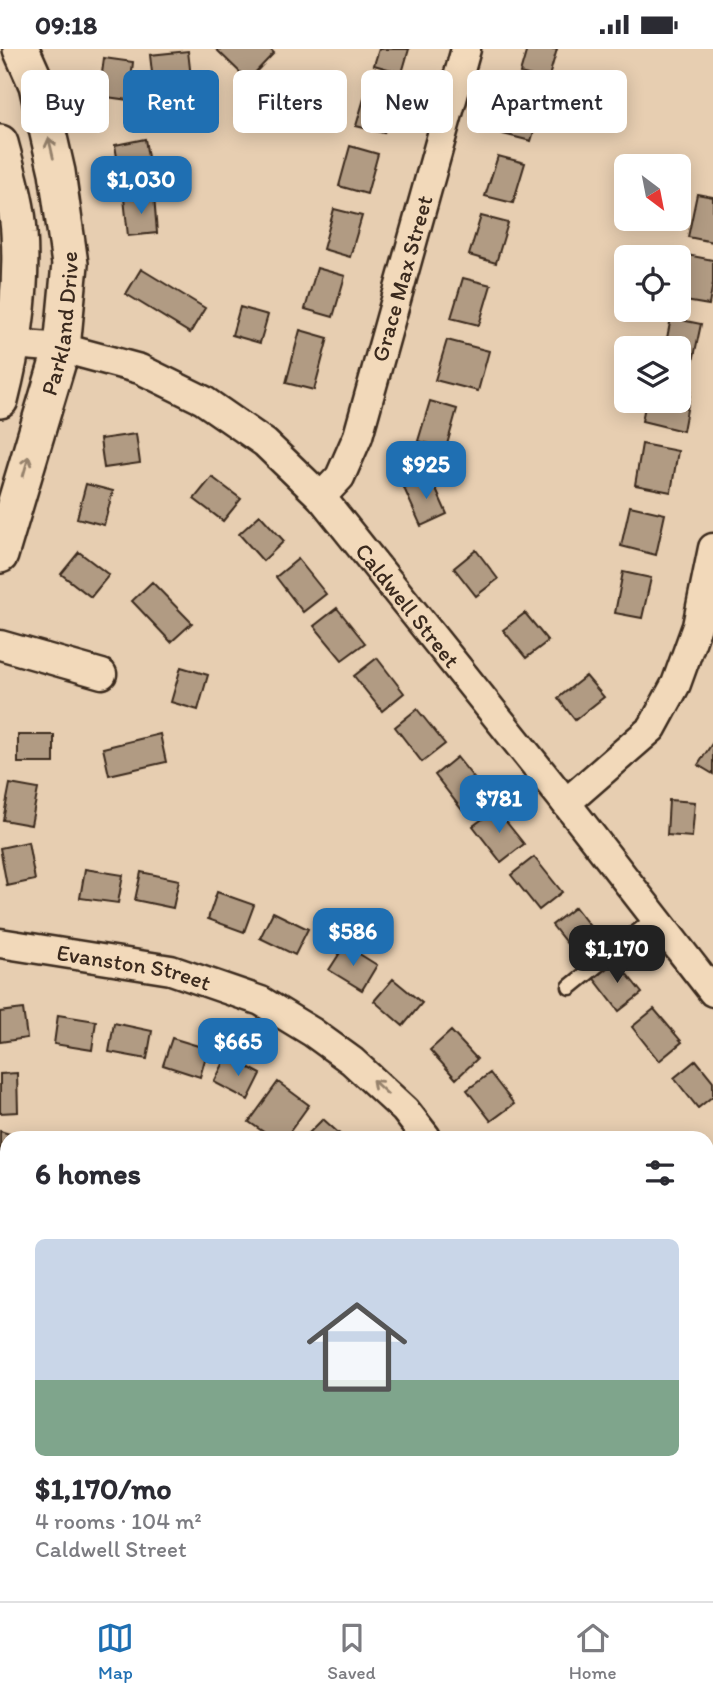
<!DOCTYPE html>
<meta charset="utf-8">
<style>
:root{--surface:#fff;--page:#f7f7f7;--text:#2b2b33;--muted:#7c7c81;--line:#e1e1e2;--accent:#1f6fb2}
body{margin:0;font-family:Itim,sans-serif;background:var(--page);color:var(--text);height:100vh;display:flex;flex-direction:column;font-size:26px;white-space:nowrap}
*{box-sizing:border-box;margin:0}
p{font-size:23px;color:var(--muted)}
.icon{flex:none;width:38px;height:38px;fill:none;stroke:currentColor;stroke-width:2;stroke-linecap:round;stroke-linejoin:round}
.map{position:relative;flex:1;overflow:hidden}
.sheet{position:absolute;left:0px;top:1082px;width:714px;height:471px;display:flex;flex-direction:column;background:var(--surface);border-radius:21px 21px 0 0;box-shadow:0 4px 18px #0003}
.sheet>*{flex:none}
.guide{position:absolute;left:21px;top:21px;width:672px;height:63px;display:flex;gap:14px}
.needle{width:46px;rotate:148deg}
.tools{position:absolute;left:614px;top:105px;display:grid;gap:14px}
.tools a{display:grid;place-items:center;width:77px;height:77px;border-radius:10px;background:var(--surface);box-shadow:0 4px 18px #0003;font-size:35px}
.price{position:absolute;translate:-50% -60px;padding:0 16px;border-radius:14px;background:var(--accent);color:#fff;font-size:23px;line-height:46px;filter:drop-shadow(0 2px 4px #0008)}
.price::after{content:'';position:absolute;left:50%;top:42px;width:21px;height:16px;margin-left:-10px;background:inherit;clip-path:polygon(0 0,100% 0,50% 100%)}
.price.active{background:#222;color:#fff}
ul{padding:0;list-style:none}
li{display:grid;align-content:center;gap:14px;height:371px;padding:0 35px}
li span{display:grid;place-items:center;height:217px;border-radius:10px;color:#555}
li>.icon{margin-inline-start:auto}
span .icon{width:126px;height:126px;fill:#fffc;stroke-width:1}
li b{font-size:30px}
h2{display:flex;justify-content:space-between;align-items:center;height:84px;padding:0 35px;font-size:30px}
.tag{padding:0 24px;border-radius:10px;background:var(--surface);box-shadow:0 4px 18px #0003;font-size:24px;line-height:63px}
.tag.active{background:var(--accent);color:#fff}
.status{display:flex;justify-content:space-between;align-items:center;height:49px;padding:0 35px;background:var(--surface);direction:ltr}
.status svg{height:19px;fill:currentColor}
.tab-bar{display:flex;justify-content:space-around;align-items:center;height:98px;border-top:2px solid var(--line);background:var(--surface);font-size:19px;color:var(--muted)}
.tab-bar a{display:grid;justify-items:center;gap:4px}
.tab-bar .active{color:var(--accent)}
.map>svg:first-child{display:block}
.built{fill:#d7bfa3}
.park{fill:url(#park-crowns);stroke:#816d5a;stroke-width:2}
.garden{fill:#c7b096;stroke:#816d5a;stroke-width:2}
.building{fill:#b19b83;stroke:#3b2a1e;stroke-width:2}
.lines{fill:none;stroke-linecap:round;stroke-linejoin:round}
.service-casing{stroke:#3b2a1e;stroke-width:19}
.minor-casing{stroke:#3b2a1e;stroke-width:33}
.tertiary-casing{stroke:#3b2a1e;stroke-width:40}
.service{stroke:#f2d9ba;stroke-width:14}
.minor{stroke:#f2d9ba;stroke-width:28}
.tertiary{stroke:#f2d9ba;stroke-width:35}
.oneway{stroke:#96826c}
.labels{text-anchor:middle;dominant-baseline:central;stroke-width:5;stroke-linejoin:round;paint-order:stroke}
.street-label{font-size:23px;fill:#3b2a1e;stroke:#f2d9ba}
</style>
<div class="status"><b>09:18</b><svg viewBox="0 0 49 12"><path d="M0 12V9h3v3zM5 12V6h3v6zM10 12V3h3v9zM15 12V0h3v12zM26 1h20v11H26zM47 4h2v5h-2z"/></svg></div>
<div class="map">
<svg width="713" height="1552" viewBox="0 0 713 1552">
<defs>
<pattern id="park-crowns" width="20" height="18" patternUnits="userSpaceOnUse" patternTransform="scale(1.75)"><rect width="20" height="18" fill="#c7b096"/><path d="M2 6a3 3 0 1 1 6 0M12 15a3 3 0 1 1 6 0" fill="none" stroke="#a38f7a"/></pattern>
</defs>
<rect width="100%" height="100%" fill="#e7ceb1"/>
<filter id="ink" filterUnits="userSpaceOnUse"><feTurbulence type="fractalNoise" baseFrequency=".0143" numOctaves="2"/><feDisplacementMap in="SourceGraphic" scale="14" xChannelSelector="R" yChannelSelector="G"/><feConvolveMatrix kernelMatrix="1 2 1 2 8 2 1 2 1" color-interpolation-filters="sRGB"/></filter>
<g filter="url(#ink)">
<!-- built -->
<path class="built" d="M 707,1473 L 713,1481 L 713,1552 L 294,1552 L 308,1545 L 707,1545 Z"/>
<!-- park -->
<path class="park" d="M 367,1545 L 641,1545 L 646,1552 L 353,1552 Z"/>
<!-- garden -->
<path class="garden" d="M 485,1545 L 638,1545 L 643,1552 L 480,1552 Z"/>
<!-- building -->
<path class="building" d="M 216,0 L 270,0 L 274,4 L 248,31 Z
M 379,0 L 409,0 L 402,24 L 374,16 Z
M 527,0 L 557,0 L 548,31 L 520,24 Z
M 188,2 L 193,46 L 155,50 L 150,6 Z
M 104,9 L 133,13 L 129,51 L 99,47 Z
M 368,36 L 395,44 L 384,84 L 356,77 Z
M 515,45 L 543,53 L 531,92 L 503,85 Z
M 145,90 L 151,127 L 121,133 L 115,96 Z
M 350,97 L 378,105 L 367,145 L 339,137 Z
M 498,107 L 525,114 L 513,154 L 485,147 Z
M 697,145 L 713,148 L 713,193 L 688,188 Z
M 154,147 L 157,184 L 128,187 L 124,149 Z
M 334,160 L 362,167 L 350,208 L 323,200 Z
M 481,167 L 508,174 L 496,214 L 469,206 Z
M 682,205 L 713,211 L 713,234 L 709,256 L 679,251 L 679,223 Z
M 317,219 L 345,227 L 333,268 L 305,260 Z
M 141,220 L 205,259 L 190,284 L 126,245 Z
M 463,229 L 491,236 L 479,276 L 451,269 Z
M 240,258 L 268,266 L 260,294 L 232,286 Z
M 671,269 L 701,275 L 692,317 L 679,315 L 679,299 L 665,299 Z
M 300,281 L 328,289 L 314,341 L 286,334 Z
M 447,291 L 489,302 L 478,342 L 435,331 Z
M 679,336 L 691,339 L 683,382 L 642,372 L 646,352 L 679,352 Z
M 430,352 L 457,360 L 446,399 L 418,392 Z
M 136,385 L 140,414 L 104,419 L 100,390 Z
M 642,395 L 678,402 L 671,443 L 635,436 Z
M 430,427 L 447,465 L 421,477 L 404,439 Z
M 212,428 L 241,450 L 223,472 L 194,450 Z
M 86,435 L 113,442 L 104,476 L 77,469 Z
M 630,457 L 665,465 L 656,506 L 621,497 Z
M 260,466 L 284,492 L 263,512 L 239,485 Z
M 476,501 L 498,530 L 476,547 L 454,519 Z
M 79,503 L 109,526 L 91,548 L 61,525 Z
M 298,510 L 326,545 L 303,563 L 276,528 Z
M 623,523 L 651,529 L 642,569 L 615,564 Z
M 152,533 L 192,574 L 171,593 L 132,552 Z
M 337,559 L 365,594 L 342,611 L 314,577 Z
M 525,564 L 548,592 L 526,609 L 503,581 Z
M 377,609 L 404,644 L 382,662 L 354,627 Z
M 181,618 L 208,626 L 198,661 L 171,653 Z
M 586,627 L 604,648 L 575,671 L 558,649 Z
M 417,660 L 445,695 L 422,713 L 395,678 Z
M 160,685 L 166,713 L 109,726 L 103,699 Z
M 18,686 L 54,686 L 54,714 L 18,714 Z
M 713,693 L 713,725 L 698,716 Z
M 457,708 L 485,743 L 462,761 L 435,726 Z
M 10,735 L 38,740 L 31,776 L 3,771 Z
M 669,751 L 695,753 L 692,788 L 667,786 Z
M 496,760 L 524,795 L 501,813 L 473,777 Z
M 28,793 L 35,831 L 7,837 L 0,799 Z
M 534,808 L 562,843 L 539,861 L 511,826 Z
M 85,820 L 123,826 L 118,854 L 80,849 Z
M 141,823 L 179,831 L 173,859 L 135,851 Z
M 217,843 L 254,856 L 244,883 L 208,870 Z
M 575,858 L 603,894 L 580,911 L 552,876 Z
M 273,863 L 308,880 L 295,906 L 260,889 Z
M 345,896 L 377,916 L 362,941 L 329,921 Z
M 614,909 L 642,944 L 619,962 L 592,927 Z
M 393,930 L 422,954 L 403,977 L 374,952 Z
M 23,960 L 27,989 L 0,993 L 0,963 Z
M 654,960 L 682,993 L 659,1012 L 632,978 Z
M 58,966 L 96,972 L 92,1001 L 54,995 Z
M 114,974 L 152,982 L 147,1010 L 109,1003 Z
M 451,982 L 477,1010 L 456,1030 L 430,1001 Z
M 172,989 L 208,1000 L 200,1028 L 163,1016 Z
M 227,1007 L 261,1025 L 248,1051 L 214,1033 Z
M 696,1011 L 713,1032 L 713,1047 L 698,1059 L 674,1029 Z
M 17,1024 L 18,1063 L 0,1064 L 0,1025 Z
M 490,1024 L 514,1055 L 491,1072 L 467,1041 Z
M 278,1033 L 309,1056 L 286,1088 L 271,1088 L 249,1073 Z
M 323,1070 L 343,1088 L 305,1088 Z
M 0,1082 L 19,1088 L 7,1088 L 7,1115 L 0,1112 Z"/>
<g class="lines">
<!-- service casing -->
<g class="service-casing">
<path id="service" d="M 570,938 L 655,869
M 707,1542 L 713,1549"/>
</g>
<!-- minor casing -->
<g class="minor-casing">
<g id="minor">
<path id="s1" d="M 13,295 L 62,299 L 140,320 L 203,351 L 265,394 L 321,448 L 566,754 L 713,943"/>
<path id="s2" d="M 321,448 L 340,428 L 358,387 L 466,0"/>
<path d="M 0,596 L 102,625"/>
<path d="M 566,754 L 652,679 L 676,635 L 697,577 L 713,499"/>
<path id="s3" d="M 0,894 L 171,921 L 261,952 L 312,983 L 352,1012 L 405,1061 L 426,1088"/>
<path d="M 0,1195 L 7,1194"/>
<path d="M 707,1308 L 713,1303"/>
<path d="M 707,1439 L 713,1446"/>
<path d="M 240,1552 L 255,1545"/>
</g>
</g>
<!-- tertiary casing -->
<g class="tertiary-casing">
<g id="tertiary">
<path d="M 0,94 C 7,121 18,157 19,184 C 23,241 14,296 0,351"/>
<path id="s4" d="M 0,506 L 62,299 L 70,215 L 57,123 L 37,36 L 21,0"/>
<path d="M 0,1423 L 7,1440"/>
<path d="M 53,1545 L 56,1552"/>
</g>
</g>
<!-- service -->
<use href="#service" class="service"/>
<!-- minor -->
<use href="#minor" class="minor"/>
<!-- tertiary -->
<use href="#tertiary" class="tertiary"/>
</g>
<!-- one-way arrows -->
<defs><path id="oneway-shaft" d="M-6 0H5M1.5-3L5.5 0L1.5 3" fill="none" stroke-width="1.6" stroke-linecap="round" stroke-linejoin="round" transform="scale(1.75)"/></defs>
<g class="oneway">
<use href="#oneway-shaft" transform="translate(51 99) rotate(-103)"/>
<use href="#oneway-shaft" transform="translate(26 417) rotate(-74)"/>
<use href="#oneway-shaft" transform="translate(380 1038) rotate(-137)"/>
</g>
</g>
<g class="labels">
<!-- street labels -->
<g class="street-label">
<text stroke="none"><textPath href="#s2" startOffset="236">Grace Max Street</textPath></text>
<text stroke="none"><textPath href="#s4" startOffset="240">Parkland Drive</textPath></text>
<text stroke="none"><textPath href="#s1" startOffset="492">Caldwell Street</textPath></text>
<text stroke="none"><textPath href="#s3" startOffset="136">Evanston Street</textPath></text>
</g>
</g>
</svg>
<div class="tools">
<a><svg class="needle" viewBox="-14 -14 28 28"><path d="M0-13l5 13h-10z" fill="#e53935"/><path d="M0 13l5-13h-10z" fill="#7c7c81"/></svg></a>
<a><svg class="icon" aria-label="locate" viewBox="0 0 24 24"><circle cx="12" cy="12" r="6"/><path d="M12 2v4M12 18v4M2 12h4M18 12h4"/></svg></a>
<a><svg class="icon" aria-label="layers" viewBox="0 0 24 24"><path d="M12 4l9 5-9 5-9-5zM3 14l9 5 9-5"/></svg></a>
</div>
<b class="price" style="left:141px;top:167px">$1,030</b>
<b class="price" style="left:426px;top:452px">$925</b>
<b class="price" style="left:499px;top:786px">$781</b>
<b class="price" style="left:353px;top:919px">$586</b>
<b class="price active" style="left:617px;top:936px">$1,170</b>
<b class="price" style="left:238px;top:1029px">$665</b>
<div class="guide">
<a class="tag">Buy</a>
<a class="tag active">Rent</a>
<a class="tag">Filters</a>
<a class="tag">New</a>
<a class="tag">Apartment</a>
</div>
<section class="sheet">
<h2>6 homes<svg class="icon" aria-label="filters" viewBox="0 0 24 24"><path d="M4 7h16M4 17h16"/><circle cx="9" cy="7" r="2"/><circle cx="15" cy="17" r="2"/></svg></h2>
<ul>
<li><span style="background:linear-gradient(#c9d6e8 65%,#7fa58c 0)"><svg class="icon" aria-label="home" viewBox="0 0 24 24"><path d="M3 11l9-7 9 7M6 9v11h12V9"/></svg></span><div><b>$1,170/mo</b><p>4 rooms · 104 m²</p><p>Caldwell Street</p></div></li>
</ul>
</section>
</div>
<nav class="tab-bar">
<a class="active"><svg class="icon" aria-label="map" viewBox="0 0 24 24"><path d="M3 6l6-2 6 2 6-2v14l-6 2-6-2-6 2zM9 4v14M15 6v14"/></svg>Map</a>
<a><svg class="icon" aria-label="saved" viewBox="0 0 24 24"><path d="M7 4h10v16l-5-4-5 4z"/></svg>Saved</a>
<a><svg class="icon" aria-label="home" viewBox="0 0 24 24"><path d="M3 11l9-7 9 7M6 9v11h12V9"/></svg>Home</a>
</nav>
